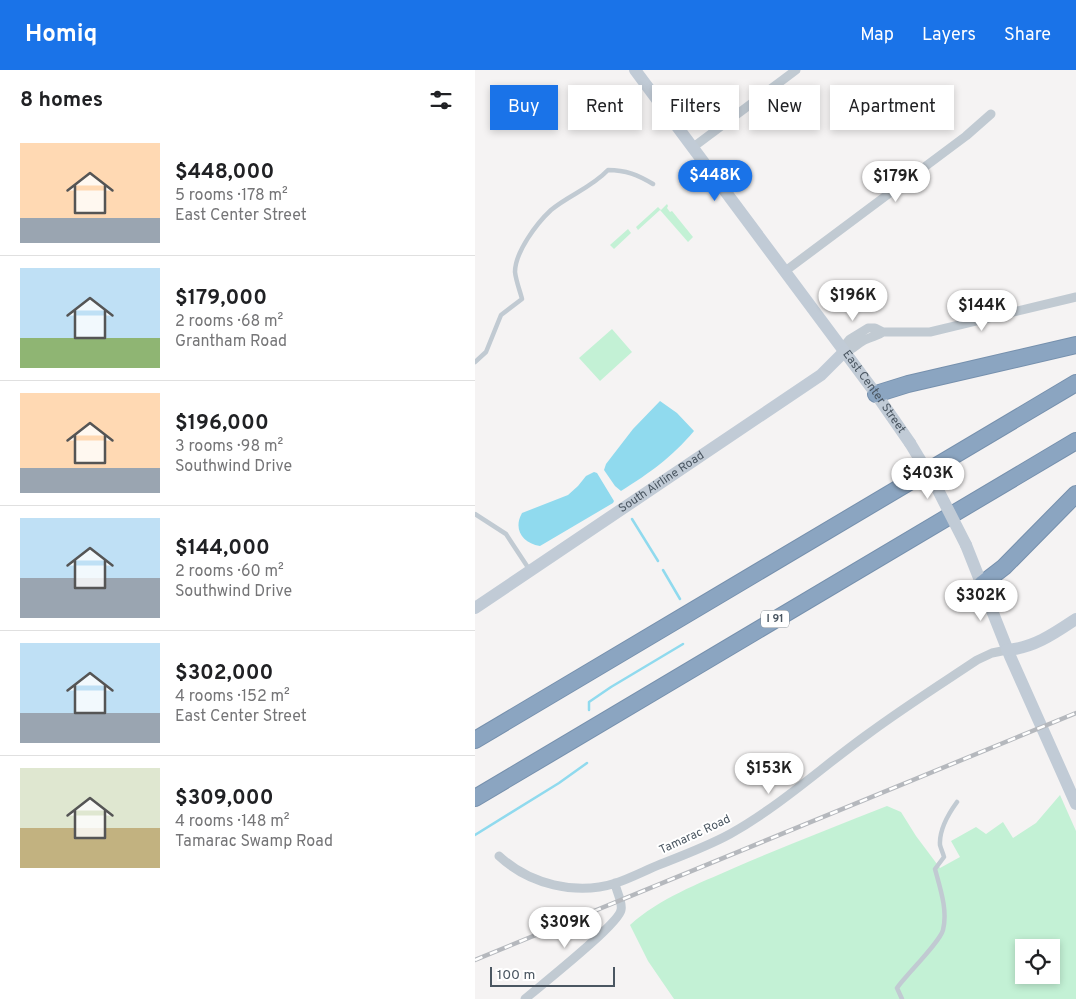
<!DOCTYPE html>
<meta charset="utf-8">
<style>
:root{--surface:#fff;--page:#f6f6f6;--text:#202124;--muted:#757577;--line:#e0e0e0;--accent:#1a73e8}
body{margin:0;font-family:Overpass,sans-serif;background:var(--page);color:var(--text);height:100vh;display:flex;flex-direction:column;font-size:19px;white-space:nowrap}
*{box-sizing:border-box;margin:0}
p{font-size:16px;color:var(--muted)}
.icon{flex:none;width:28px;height:28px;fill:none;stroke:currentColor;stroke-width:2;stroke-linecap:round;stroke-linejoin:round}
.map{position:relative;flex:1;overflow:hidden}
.details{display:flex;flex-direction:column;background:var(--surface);width:475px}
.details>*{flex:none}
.banner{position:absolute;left:15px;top:15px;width:475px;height:45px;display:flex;gap:10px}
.tools{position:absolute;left:540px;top:869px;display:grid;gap:10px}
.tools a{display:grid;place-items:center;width:45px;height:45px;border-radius:0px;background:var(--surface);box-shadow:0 2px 8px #0003;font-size:25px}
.scale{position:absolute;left:15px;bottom:12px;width:125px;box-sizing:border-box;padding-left:5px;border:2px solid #4a5661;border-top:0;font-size:14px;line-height:18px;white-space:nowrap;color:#4a5661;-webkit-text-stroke:4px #fff;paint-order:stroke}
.price{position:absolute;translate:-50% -42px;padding:0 11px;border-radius:18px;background:#fff;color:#222;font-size:16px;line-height:32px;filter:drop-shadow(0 1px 2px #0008)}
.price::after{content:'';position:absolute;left:50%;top:30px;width:15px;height:11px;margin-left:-8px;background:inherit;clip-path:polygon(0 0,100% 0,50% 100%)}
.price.active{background:var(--accent);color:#fff}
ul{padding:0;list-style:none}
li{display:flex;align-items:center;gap:15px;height:125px;padding:0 20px}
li+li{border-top:1px solid var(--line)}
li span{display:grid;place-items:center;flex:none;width:140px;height:100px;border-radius:0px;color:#555}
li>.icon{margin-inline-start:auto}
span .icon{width:60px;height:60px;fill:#fffc;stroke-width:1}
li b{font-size:21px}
h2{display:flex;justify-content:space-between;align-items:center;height:60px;padding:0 20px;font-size:21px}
.tag{padding:0 18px;border-radius:0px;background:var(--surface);box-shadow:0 2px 8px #0003;font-size:18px;line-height:45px}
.tag.active{background:var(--accent);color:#fff}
header{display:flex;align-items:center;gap:30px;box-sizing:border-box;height:70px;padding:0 25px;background:var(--accent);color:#fff}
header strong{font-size:24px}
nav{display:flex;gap:28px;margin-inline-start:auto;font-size:18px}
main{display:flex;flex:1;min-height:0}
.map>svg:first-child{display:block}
.green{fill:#c3f1d5;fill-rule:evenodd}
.water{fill:#90daee}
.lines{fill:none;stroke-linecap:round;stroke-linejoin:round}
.stream{stroke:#90daee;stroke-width:2.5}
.highway-casing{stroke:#7690ad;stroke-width:18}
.lane{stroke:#c1cad2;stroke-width:4.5}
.street{stroke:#c1cad2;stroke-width:9}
.secondary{stroke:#c1cbd6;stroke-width:12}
.highway{stroke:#8ba5c1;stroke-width:16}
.rail-casing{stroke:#b5b8bd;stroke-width:4.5}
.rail{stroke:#fff;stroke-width:2.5;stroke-dasharray:8;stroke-linecap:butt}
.secondary-bridge{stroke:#c1cbd6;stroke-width:12}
.labels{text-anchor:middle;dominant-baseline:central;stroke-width:4;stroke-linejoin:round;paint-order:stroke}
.shield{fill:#fff;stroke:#808990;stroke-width:1}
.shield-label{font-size:11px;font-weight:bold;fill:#4a5661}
.street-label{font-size:12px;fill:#4a5661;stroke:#fff}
</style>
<header>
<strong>Homiq</strong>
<nav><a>Map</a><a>Layers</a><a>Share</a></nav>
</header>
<main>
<section class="details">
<h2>8 homes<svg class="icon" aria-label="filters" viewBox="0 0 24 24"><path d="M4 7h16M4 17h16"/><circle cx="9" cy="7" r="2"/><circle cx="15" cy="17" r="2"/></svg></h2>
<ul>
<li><span style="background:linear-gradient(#ffd9b3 75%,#9aa5b1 0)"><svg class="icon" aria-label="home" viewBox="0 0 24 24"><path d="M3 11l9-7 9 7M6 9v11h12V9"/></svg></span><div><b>$448,000</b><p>5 rooms · 178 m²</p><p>East Center Street</p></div></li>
<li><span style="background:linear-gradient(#bfe0f5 70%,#8fb573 0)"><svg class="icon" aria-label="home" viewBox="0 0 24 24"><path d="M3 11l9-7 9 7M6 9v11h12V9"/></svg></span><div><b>$179,000</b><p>2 rooms · 68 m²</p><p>Grantham Road</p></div></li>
<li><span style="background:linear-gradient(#ffd9b3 75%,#9aa5b1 0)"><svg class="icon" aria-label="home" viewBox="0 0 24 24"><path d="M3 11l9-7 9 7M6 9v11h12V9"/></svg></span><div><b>$196,000</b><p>3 rooms · 98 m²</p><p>Southwind Drive</p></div></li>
<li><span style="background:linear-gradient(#bfe0f5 60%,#9aa5b1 0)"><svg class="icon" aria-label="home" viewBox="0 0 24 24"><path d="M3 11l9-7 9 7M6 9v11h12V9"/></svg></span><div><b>$144,000</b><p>2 rooms · 60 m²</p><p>Southwind Drive</p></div></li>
<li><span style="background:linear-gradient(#bfe0f5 70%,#9aa5b1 0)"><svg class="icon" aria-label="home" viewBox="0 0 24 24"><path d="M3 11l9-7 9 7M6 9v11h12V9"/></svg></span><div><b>$302,000</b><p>4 rooms · 152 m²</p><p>East Center Street</p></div></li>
<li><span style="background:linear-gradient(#dfe7d0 60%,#c2b280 0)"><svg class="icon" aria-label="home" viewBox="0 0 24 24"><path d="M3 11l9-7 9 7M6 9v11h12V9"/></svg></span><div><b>$309,000</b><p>4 rooms · 148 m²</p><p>Tamarac Swamp Road</p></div></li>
</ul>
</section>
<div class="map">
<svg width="601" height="929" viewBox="0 0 601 929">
<rect width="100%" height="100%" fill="#f5f3f3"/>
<!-- green -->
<path class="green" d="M 192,134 L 193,136 L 192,138 L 195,142 L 197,141 L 218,167 L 213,172 L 185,140 L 163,160 L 161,157 L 183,137 L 186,140 Z
M 153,159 L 156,163 L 139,179 L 135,175 Z
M 137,259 L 157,282 L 125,311 L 104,288 Z
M 585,725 L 601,761 L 601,929 L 199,929 L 173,891 L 155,855 C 185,828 223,814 259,798 C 310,776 361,756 412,736 L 426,742 L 441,766 L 465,798 L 485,787 L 476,771 L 501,757 L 511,764 L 528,752 L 538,768 L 561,753 ZM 549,878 L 576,878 L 576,905 L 549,905 Z"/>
<!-- water -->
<path class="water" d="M 185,331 L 202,343 L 219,361 C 196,388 176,402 146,421 L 140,416 L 129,400 L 131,394 L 158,359 Z
M 119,402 L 122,403 L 139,431 L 138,433 L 65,476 C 47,473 38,459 47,443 L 93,425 L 103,416 L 111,406 Z"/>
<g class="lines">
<!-- stream -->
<path class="stream" d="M 157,449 L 183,491
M 188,500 L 205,529
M 114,640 L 114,632 L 136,617 L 208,574
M 0,765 L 84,713 L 112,693"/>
<!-- highway casing -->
<g class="highway-casing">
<path id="highway" d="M 401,324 L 433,314 L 601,275
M 507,514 L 529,497 L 601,424
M 0,670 L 601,313
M 0,728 L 601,371"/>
</g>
<!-- lane -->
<path class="lane" d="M 0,292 L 11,282 L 26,245 L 47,229 C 45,221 41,211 40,202 C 40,182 62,153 76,140 C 94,125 116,118 133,100 C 151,100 163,105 178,114
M 0,444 L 31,464 L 54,499
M 427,929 L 422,918 C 431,905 465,872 468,860 C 473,840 465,818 460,799 L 469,787 C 468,783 466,779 465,775 C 464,760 474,743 482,732"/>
<!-- street -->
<path class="street" d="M 217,78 L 321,0
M 309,202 L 491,66 L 516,44
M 408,262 C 403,266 398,266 392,269 C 383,272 379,280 369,282 L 370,275 L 375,269 L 393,258 L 400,258 L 408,262 L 455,262 L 601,227
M 24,786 C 54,814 101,826 141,813 C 156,808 171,800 186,794 C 209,785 233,776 255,764 C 305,736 347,697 393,664 C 428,638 466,614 502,590 L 517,583 L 532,580
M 50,929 C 65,916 144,854 146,840 C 148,832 141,821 140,813"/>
<!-- secondary -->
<g class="secondary">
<path id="s1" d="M 160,0 L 401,324 L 435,373"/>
<path d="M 491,475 L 535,586 L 601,734"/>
<path id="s2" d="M 0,538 L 346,305 L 369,282"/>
<path d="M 532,580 C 559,578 580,563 601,549"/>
</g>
<!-- highway -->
<use href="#highway" class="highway"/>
<!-- rail casing -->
<g class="rail-casing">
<path id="rail" d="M 0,890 L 601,643"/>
</g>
<!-- rail -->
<use href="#rail" class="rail"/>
<!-- secondary-bridge -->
<path class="secondary-bridge" d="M 435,373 L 462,418 L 491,475"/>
</g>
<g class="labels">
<!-- shield labels -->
<rect class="shield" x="286" y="540.5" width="28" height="17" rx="4"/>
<g class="shield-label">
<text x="300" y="549">I 91</text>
</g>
<!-- street labels -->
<g class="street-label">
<text stroke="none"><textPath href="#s1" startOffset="401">East Center Street</textPath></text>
<text stroke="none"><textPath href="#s2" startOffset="225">South Airline Road</textPath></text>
<text transform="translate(220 765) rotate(-25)">Tamarac Road</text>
</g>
</g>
</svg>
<div class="tools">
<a><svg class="icon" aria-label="locate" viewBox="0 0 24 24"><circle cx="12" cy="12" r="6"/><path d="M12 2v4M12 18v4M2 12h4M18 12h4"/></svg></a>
</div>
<div class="scale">100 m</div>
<b class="price active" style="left:240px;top:132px">$448K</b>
<b class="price" style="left:421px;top:133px">$179K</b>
<b class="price" style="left:378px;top:252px">$196K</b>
<b class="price" style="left:507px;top:262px">$144K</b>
<b class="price" style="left:453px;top:430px">$403K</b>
<b class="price" style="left:506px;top:552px">$302K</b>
<b class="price" style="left:294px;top:725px">$153K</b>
<b class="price" style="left:90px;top:879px">$309K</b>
<div class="banner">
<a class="tag active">Buy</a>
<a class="tag">Rent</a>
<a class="tag">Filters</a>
<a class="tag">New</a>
<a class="tag">Apartment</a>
</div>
</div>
</main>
